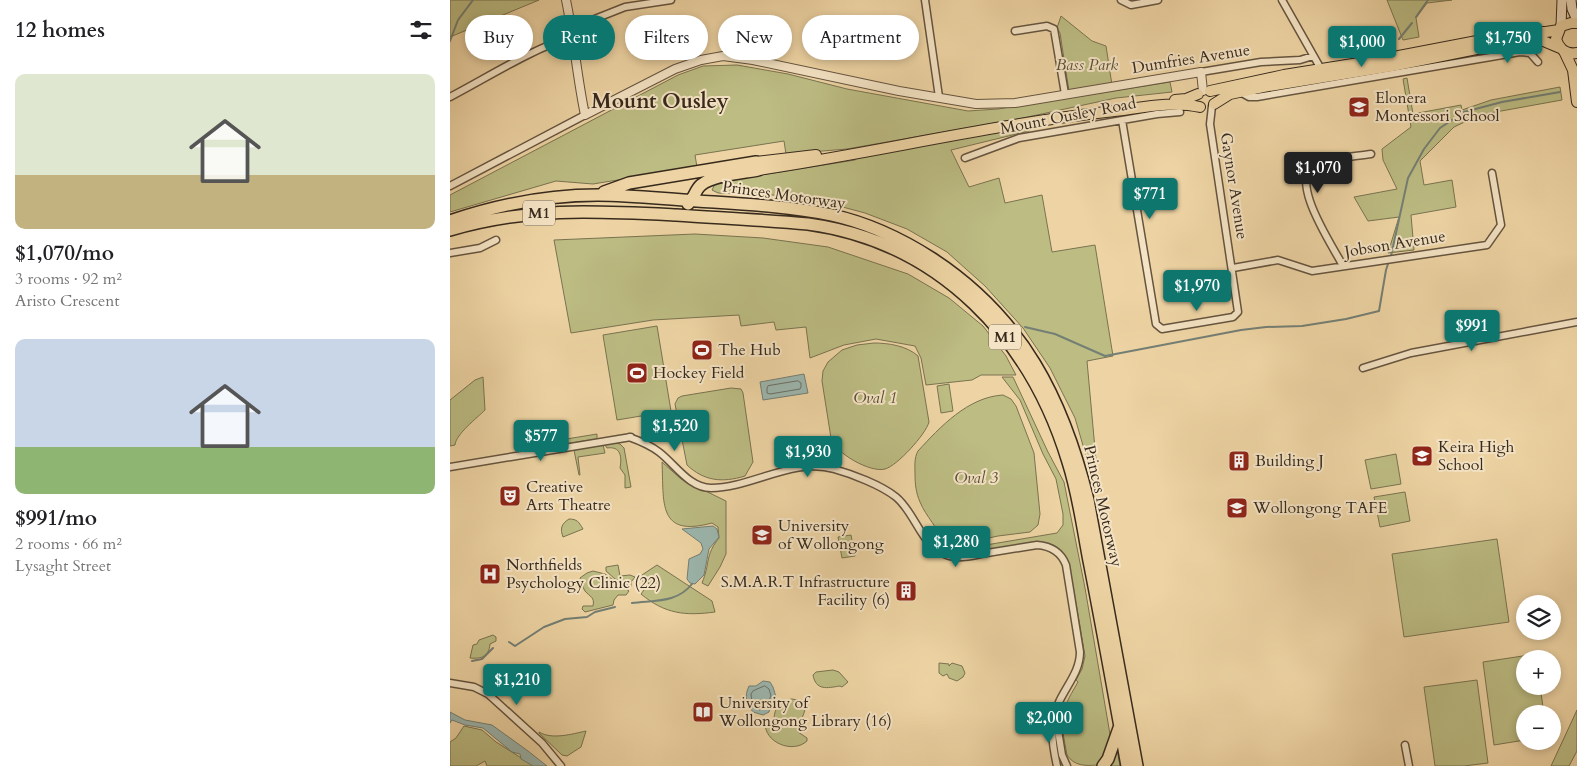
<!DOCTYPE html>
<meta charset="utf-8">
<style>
:root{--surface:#fff;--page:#f2f2f2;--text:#202124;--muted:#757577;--accent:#0f766e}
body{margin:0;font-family:Cardo,serif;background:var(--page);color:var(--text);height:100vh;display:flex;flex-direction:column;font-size:19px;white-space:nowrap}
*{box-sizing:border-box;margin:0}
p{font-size:16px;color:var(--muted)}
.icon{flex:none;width:28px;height:28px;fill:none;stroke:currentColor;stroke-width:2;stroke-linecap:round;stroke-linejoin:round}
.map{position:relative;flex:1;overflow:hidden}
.details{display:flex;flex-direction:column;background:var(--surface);width:450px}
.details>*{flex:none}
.top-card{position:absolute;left:15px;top:15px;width:475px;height:45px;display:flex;gap:10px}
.buttons{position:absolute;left:1066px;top:595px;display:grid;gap:10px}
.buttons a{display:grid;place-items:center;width:45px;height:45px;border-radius:50%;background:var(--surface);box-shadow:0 2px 8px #0003;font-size:25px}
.price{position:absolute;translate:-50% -42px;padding:0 11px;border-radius:5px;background:var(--accent);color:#fff;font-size:16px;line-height:32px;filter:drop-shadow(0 1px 2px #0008)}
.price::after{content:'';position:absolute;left:50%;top:30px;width:15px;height:11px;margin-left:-8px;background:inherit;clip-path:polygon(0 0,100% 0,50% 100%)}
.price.current{background:#222;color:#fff}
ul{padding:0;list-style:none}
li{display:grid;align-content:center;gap:10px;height:265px;padding:0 15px}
li span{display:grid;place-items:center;height:155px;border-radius:10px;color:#555}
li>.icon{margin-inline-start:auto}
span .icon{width:90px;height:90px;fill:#fffc;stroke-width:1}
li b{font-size:21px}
h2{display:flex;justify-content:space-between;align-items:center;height:60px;padding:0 15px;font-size:21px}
.pill{padding:0 18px;border-radius:22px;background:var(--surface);box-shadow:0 2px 8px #0003;font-size:18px;line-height:45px}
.pill.current{background:var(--accent);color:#fff}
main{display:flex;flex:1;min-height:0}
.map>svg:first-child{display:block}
.green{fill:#bcbc83;stroke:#7a7350}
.water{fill:#9cb7af;stroke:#747f75}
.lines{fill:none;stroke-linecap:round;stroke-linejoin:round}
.shore{stroke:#6a7066;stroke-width:1}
.stream{stroke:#747f75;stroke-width:2}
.minor-casing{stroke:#65543f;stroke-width:9}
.tertiary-casing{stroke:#65543f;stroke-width:10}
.secondary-casing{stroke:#372a1d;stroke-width:11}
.primary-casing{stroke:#372a1d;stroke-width:12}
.motorway-casing{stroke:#372a1d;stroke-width:14}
.minor{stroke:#f4e3c4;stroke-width:6}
.tertiary{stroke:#f4e3c4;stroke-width:8}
.secondary{stroke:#f4e3c4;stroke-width:9}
.primary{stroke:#eed4a4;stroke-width:10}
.motorway{stroke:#eed4a4;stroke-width:11}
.labels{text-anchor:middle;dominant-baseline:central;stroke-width:4;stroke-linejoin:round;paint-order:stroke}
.shield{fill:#f4e3c4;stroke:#70624f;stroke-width:1}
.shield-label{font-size:15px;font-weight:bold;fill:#372a1d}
.street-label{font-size:16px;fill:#372a1d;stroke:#f4e3c4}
.park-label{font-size:16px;font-style:italic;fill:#584e36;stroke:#f4e3c4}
.poi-label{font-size:16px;fill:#372a1d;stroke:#f4e3c4;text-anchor:start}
.district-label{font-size:21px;font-weight:bold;fill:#372a1d;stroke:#f4e3c4}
</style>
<main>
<section class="details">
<h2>12 homes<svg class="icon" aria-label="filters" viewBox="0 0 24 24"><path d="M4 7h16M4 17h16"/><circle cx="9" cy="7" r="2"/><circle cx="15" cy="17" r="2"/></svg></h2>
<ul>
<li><span style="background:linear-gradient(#dfe7d0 65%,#c2b280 0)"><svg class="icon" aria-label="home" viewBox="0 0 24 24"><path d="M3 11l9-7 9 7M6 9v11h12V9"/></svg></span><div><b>$1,070/mo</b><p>3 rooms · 92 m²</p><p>Aristo Crescent</p></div></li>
<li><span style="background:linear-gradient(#c9d6e8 70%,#8fb573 0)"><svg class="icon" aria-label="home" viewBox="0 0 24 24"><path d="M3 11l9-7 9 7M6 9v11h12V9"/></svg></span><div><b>$991/mo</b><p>2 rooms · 66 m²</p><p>Lysaght Street</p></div></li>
</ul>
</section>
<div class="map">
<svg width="1127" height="766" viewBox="0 0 1127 766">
<rect width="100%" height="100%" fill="#eed4a4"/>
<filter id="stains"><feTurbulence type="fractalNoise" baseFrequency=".004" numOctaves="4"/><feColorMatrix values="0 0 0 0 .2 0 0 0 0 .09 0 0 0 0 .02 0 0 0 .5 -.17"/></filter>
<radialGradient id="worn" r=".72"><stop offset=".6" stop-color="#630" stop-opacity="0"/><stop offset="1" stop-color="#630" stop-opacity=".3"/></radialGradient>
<!-- green -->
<path class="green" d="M 0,0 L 89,0 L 0,37 Z
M 937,0 L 1002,0 L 977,3 L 966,18 L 969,37 L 953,40 Z
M 611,16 L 642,41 L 656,46 L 662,85 L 619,91 L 610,33 L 607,28 Z
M 287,65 L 338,74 L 397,89 L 518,111 L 548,109 L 720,82 L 722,92 L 666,98 L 573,118 L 397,149 L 336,154 L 334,141 L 245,155 L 247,167 L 143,184 L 106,181 L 0,212 L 0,195 L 228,75 L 253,66 Z
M 957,78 L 963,114 L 1011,105 L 1012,110 L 1041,100 L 1110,87 L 1112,100 L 1040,113 L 1019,120 L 1004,127 L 970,161 L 974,185 L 1002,180 L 1006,207 L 961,215 L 964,250 L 938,253 L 949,217 L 918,221 L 904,197 L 947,189 L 933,160 L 932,149 L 961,127 L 953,79 Z
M 578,126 L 579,131 L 501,150 L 519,187 L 549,178 L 555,203 L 592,195 L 602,252 L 645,245 L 663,356 L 637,361 L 647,471 L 641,473 L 625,418 L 600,368 L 573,328 L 535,286 L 497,252 L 457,229 L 415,213 L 374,202 L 323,195 L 268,193 L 262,190 L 265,184 L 273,181 L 405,160 L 413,154 Z
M 245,234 L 313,238 L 378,247 L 458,274 L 499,298 L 533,326 L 556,356 L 566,375 L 531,375 L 522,380 L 476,385 L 471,358 L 465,346 L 426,339 L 394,345 L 360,358 L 356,327 L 326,330 L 324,322 L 291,326 L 289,315 L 203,320 L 121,333 L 104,240 Z
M 207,326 L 221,411 L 167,420 L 153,335 Z
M 424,343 C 439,343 457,346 468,356 L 479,422 C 476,434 447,466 435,469 C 420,473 385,453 381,438 L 372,381 L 373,371 L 378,362 L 392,350 L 407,345 Z
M 33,377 L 35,410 C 27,418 6,434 5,445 L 0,446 L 0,400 L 25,380 Z
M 552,377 L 563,377 L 598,452 L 614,482 L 635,588 L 662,746 L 666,744 L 670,766 L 656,766 L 653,758 L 647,765 C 635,766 624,766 617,755 C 610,717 608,716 628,682 L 626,680 L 632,669 L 635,656 L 623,586 L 616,557 L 604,546 L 589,542 L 535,550 L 536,545 L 607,533 L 613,525 L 613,514 L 606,479 L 593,454 L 570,400 Z
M 499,384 L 503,411 L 491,413 L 487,386 Z
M 281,388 L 291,389 L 293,393 L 303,462 L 295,476 C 272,483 254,481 237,465 L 225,404 L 228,398 L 232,396 Z
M 553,395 L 561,399 L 566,406 L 584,453 L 590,514 L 588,525 L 580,532 L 548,536 L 515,543 L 493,544 C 489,528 476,517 470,502 C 466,493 465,484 465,474 C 465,466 464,458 468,451 C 490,427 518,397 553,395 Z
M 147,434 L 147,439 L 78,450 L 77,448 L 92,445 L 98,442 Z
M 165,443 L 170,444 L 174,448 L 181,487 L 175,488 L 175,475 L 170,468 C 172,457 171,446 157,448 L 155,445 Z
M 153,445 L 155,453 L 128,457 L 130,475 L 129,475 L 124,450 Z
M 946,454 L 951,484 L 921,489 L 915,460 Z
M 212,462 L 231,479 L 276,501 L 276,554 L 270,567 L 258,586 L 252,583 C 260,564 255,555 269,538 L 268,527 L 262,523 C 207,538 214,502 212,462 Z
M 955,492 L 960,521 L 930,527 L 924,497 Z
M 119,519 C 127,519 129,522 133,529 L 113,537 C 110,529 111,524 119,519 Z
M 401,535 L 405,556 L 392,558 L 388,537 Z
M 1047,539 L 1059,622 L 954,637 L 942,554 Z
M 168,565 L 170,576 L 180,575 L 185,577 L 181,582 L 181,587 L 165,579 L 156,571 L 156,567 Z
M 207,565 L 262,601 L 265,612 C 235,616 215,614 191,594 L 199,583 L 192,581 L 192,575 Z
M 143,571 L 155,574 L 179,591 L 176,595 L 168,595 L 164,600 L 163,605 L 135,612 L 132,609 L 133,606 L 143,606 C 145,597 140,597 135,591 C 132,587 132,581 130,578 L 137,573 Z
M 43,635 L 46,637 L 46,641 L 40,644 C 39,657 31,659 20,658 L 23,645 L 27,644 L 29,640 Z
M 1086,654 L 1087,659 L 1075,659 L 1075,686 L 1090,686 L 1094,714 L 1075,714 L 1075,740 L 1044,745 L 1033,662 Z
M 489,663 L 499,664 L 499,666 L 502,663 L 512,666 L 515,673 L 513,677 L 507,681 L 499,678 L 497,674 L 493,676 L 489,673 Z
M 383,670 L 389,672 L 398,682 L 392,687 L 390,686 C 377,688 366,691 363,675 L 366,672 Z
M 1027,680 L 1038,763 L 1014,766 L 985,766 L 974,687 Z
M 342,699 L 351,701 L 355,704 C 356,714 350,720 347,728 L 348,732 L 357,738 L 357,741 C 343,754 314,743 315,722 L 324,720 C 324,708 330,700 342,699 Z
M 1127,710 L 1127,751 L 1119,766 L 1101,766 Z
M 14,726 L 32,730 L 46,742 L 84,766 L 37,766 L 35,761 L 26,766 L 0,766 L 0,742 L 6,738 Z
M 136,731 L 131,747 L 117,756 L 112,755 L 89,733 L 89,732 C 102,740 122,734 136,731 Z"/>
<!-- water -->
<path class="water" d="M 354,374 L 358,393 L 313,400 L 310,382 Z
M 263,526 L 267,529 L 269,537 L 259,549 L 254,575 L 245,584 L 240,583 L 237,579 L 239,559 L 250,554 L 253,549 L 251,543 L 232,529 Z
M 313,681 L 320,682 L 323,687 L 326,697 L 321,704 L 319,712 L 313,715 L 303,712 C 296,703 294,697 299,686 L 306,686 Z
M 0,712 L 15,720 L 42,725 L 78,751 L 97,766 L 83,766 L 71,759 L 70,754 L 62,752 L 33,728 L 15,725 L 2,720 L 0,723 Z"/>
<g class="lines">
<!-- shore -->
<path class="shore" d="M 348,381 L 351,383 L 351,387 L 350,389 L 320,394 L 317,393 L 317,388 L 318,386 Z
M 315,686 L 319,689 L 321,696 L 315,708 L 309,710 L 302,702 L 301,694 L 303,691 Z"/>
<!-- stream -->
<path class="stream" d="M 966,17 L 978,0
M 949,39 L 962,23
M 0,41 L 8,20 L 23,0
M 941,256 L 958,178 L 974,149 L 990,128 L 1014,112 L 1052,102 L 1110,92
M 575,327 L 605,334 L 655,356 L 791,330 L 816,327 L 852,326 L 896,319 L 929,311 L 936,270 L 939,261
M 182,603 C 205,600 227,603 242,584
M 59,642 L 65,646 L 94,627 L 115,619 L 137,617 L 145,612 L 165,607
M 22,661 L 32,659 L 43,648"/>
<!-- minor casing -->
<g class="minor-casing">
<path id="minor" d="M 475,0 L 489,97
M 671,0 L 681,5 L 708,0
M 832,0 L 871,69
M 122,28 L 175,7 L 221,0
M 565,31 L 597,26 L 604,29 L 615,94
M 751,72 L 811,62 L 850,60 L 863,56
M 790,92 L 799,97 L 807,97 L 1070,52 L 1080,53 L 1088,62
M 0,97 C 40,76 80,50 123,36
M 672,120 L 706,324 L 712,329 L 783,317 L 788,312 L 760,124 L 762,106
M 515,158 L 569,138 L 707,114 L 730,112
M 0,186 L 135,115
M 0,253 L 30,248 L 46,240
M 893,266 C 883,246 835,177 867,163 C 878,158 908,156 921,154
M 783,268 L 828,260 L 862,271 L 1037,245 L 1051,225 L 1042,173
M 913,368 L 961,353 L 1127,322
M 179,437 C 190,441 200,445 209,452 C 225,464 239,488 261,488 C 301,488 344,457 384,469 C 402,474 431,485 446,497 C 468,515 471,552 504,557 C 513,558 522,556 531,554 C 549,551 568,548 587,545 C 601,546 611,552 616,565 L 630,652 C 630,671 617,685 609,702 C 599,722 602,744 607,766
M 0,467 L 181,437
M 0,683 L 24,687 L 38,694 L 92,743 L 111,766
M 606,718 L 612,755 L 617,766
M 955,745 L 959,766"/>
</g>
<!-- tertiary casing -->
<g class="tertiary-casing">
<path id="tertiary" d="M 116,0 C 124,38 127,77 135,115 L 225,69 L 251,60 L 273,56 L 303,60 L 449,91 L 526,104 L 565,103 L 751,72 L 753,91"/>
</g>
<!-- secondary casing -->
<g class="secondary-casing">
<path id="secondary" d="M 1121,0 L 1122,9 L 1127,20
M 1111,26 L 1112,0"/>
</g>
<!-- primary casing -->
<g class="primary-casing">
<path id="primary" d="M 1127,23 L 1121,23 L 1111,26 L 1106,39 C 1109,49 1116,55 1127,53
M 1114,51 L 1123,70 L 1127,102
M 760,91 L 834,75 L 928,60 L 1074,32 L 1096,32 L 1109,30
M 725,100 L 736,99 L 748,94
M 764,104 L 780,94 L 813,87 L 942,66 L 1071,40 L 1091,40 L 1110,48
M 306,162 L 366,155
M 308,170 C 424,153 539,125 656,112 C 687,109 720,100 750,107"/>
</g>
<!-- motorway casing -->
<g class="motorway-casing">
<path id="motorway" d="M 154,192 L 179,183 L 306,162
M 238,204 C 244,199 245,190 251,185 C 263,175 293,173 308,170
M 0,221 C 47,205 98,195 148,195 C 181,195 214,199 247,201 C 292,204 337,206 382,215 C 418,223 452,239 483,259 C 573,318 613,399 638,500 L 687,766
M 0,230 C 77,207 146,211 226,215 C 270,218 314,220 358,224 C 490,242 581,339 618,462 C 629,496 633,531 640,566 C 653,632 665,699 677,766
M 653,766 L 658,759 L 669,728"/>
</g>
<!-- minor -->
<use href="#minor" class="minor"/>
<!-- tertiary -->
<use href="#tertiary" class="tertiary"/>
<!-- secondary -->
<use href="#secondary" class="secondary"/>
<!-- primary -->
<use href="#primary" class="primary"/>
<!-- motorway -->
<use href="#motorway" class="motorway"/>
</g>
<!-- icons -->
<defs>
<g id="school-square" transform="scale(1.125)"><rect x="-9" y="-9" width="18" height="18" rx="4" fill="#8f2418" stroke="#f4e3c4"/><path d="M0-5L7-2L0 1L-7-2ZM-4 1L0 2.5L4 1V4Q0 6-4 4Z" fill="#fff"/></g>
<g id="stadium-square" transform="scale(1.125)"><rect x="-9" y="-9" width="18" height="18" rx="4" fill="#8f2418" stroke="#f4e3c4"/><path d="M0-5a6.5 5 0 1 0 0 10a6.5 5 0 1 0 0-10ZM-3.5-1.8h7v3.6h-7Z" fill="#fff"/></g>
<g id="building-square" transform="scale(1.125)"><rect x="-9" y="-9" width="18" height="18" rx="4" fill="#8f2418" stroke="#f4e3c4"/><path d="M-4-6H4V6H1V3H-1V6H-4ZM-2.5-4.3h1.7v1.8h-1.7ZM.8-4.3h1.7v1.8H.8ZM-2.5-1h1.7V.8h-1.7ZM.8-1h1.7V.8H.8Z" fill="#fff"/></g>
<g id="theatre-square" transform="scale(1.125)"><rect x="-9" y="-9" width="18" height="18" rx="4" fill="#8f2418" stroke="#f4e3c4"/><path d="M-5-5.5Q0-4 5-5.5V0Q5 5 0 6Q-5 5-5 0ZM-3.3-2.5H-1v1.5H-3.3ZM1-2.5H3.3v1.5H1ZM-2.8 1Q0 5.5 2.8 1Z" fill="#fff"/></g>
<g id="university-square" transform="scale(1.125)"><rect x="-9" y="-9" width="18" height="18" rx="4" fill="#8f2418" stroke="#f4e3c4"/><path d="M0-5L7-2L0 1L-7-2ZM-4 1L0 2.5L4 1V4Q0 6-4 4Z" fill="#fff"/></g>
<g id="hospital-square" transform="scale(1.125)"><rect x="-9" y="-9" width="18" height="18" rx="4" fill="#8f2418" stroke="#f4e3c4"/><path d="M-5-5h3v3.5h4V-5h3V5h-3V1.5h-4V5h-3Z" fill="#fff"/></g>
<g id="library-square" transform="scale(1.125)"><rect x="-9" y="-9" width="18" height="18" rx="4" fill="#8f2418" stroke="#f4e3c4"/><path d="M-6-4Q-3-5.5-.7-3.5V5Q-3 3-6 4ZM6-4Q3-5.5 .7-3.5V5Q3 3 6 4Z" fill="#fff"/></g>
</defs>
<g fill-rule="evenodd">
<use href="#school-square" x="909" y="107"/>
<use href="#stadium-square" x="252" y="350"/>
<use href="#stadium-square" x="187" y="373"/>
<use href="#school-square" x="972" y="456"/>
<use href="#building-square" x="789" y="461"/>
<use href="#theatre-square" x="60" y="496"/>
<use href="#university-square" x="787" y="508"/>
<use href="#university-square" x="312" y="535"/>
<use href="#hospital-square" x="40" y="574"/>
<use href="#building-square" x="456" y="591"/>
<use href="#library-square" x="253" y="712"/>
</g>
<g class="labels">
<!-- shield labels -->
<g class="shield">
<rect x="73" y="200.5" width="32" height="25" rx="4"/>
<rect x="539" y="324.5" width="32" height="25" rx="4"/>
</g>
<g class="shield-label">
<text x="89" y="213">M1</text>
<text x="555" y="337">M1</text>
</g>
<!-- street labels -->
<g class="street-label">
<text transform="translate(741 59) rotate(-9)">Dumfries Avenue</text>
<text transform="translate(618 116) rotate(-11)">Mount Ousley Road</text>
<text transform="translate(784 186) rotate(81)">Gaynor Avenue</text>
<text transform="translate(334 195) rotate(8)">Princes Motorway</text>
<text transform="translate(945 244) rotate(-9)">Jobson Avenue</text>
<text transform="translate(653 506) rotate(77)">Princes Motorway</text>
</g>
<!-- park labels -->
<g class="park-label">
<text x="637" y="65">Bass Park</text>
<text x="425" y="398">Oval 1</text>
<text x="526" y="478">Oval 3</text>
</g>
<!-- poi labels -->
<g class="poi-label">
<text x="925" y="98">Elonera<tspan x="925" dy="18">Montessori School</tspan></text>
<text x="268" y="350">The Hub</text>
<text x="203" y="373">Hockey Field</text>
<text x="988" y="447">Keira High<tspan x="988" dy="18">School</tspan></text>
<text x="805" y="461">Building J</text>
<text x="76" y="487">Creative<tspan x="76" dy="18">Arts Theatre</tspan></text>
<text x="803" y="508">Wollongong TAFE</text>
<text x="328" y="526">University<tspan x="328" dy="18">of Wollongong</tspan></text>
<text x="56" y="565">Northfields<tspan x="56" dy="18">Psychology Clinic (22)</tspan></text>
<text x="440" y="582" text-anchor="end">S.M.A.R.T Infrastructure<tspan x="440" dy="18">Facility (6)</tspan></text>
<text x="269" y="703">University of<tspan x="269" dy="18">Wollongong Library (16)</tspan></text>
</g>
<!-- district labels -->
<g class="district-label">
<text x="210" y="101">Mount Ousley</text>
</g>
</g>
<rect width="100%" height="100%" filter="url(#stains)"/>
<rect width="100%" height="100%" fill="url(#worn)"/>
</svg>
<div class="buttons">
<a><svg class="icon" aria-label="layers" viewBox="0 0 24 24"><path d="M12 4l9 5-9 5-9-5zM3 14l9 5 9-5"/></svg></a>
<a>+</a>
<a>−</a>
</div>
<b class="price" style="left:1058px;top:64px">$1,750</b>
<b class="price" style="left:912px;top:68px">$1,000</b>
<b class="price current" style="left:868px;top:194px">$1,070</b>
<b class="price" style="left:700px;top:220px">$771</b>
<b class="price" style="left:747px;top:312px">$1,970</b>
<b class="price" style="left:1022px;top:352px">$991</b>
<b class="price" style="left:225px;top:452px">$1,520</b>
<b class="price" style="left:91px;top:462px">$577</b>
<b class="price" style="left:358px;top:478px">$1,930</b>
<b class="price" style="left:506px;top:568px">$1,280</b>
<b class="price" style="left:67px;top:706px">$1,210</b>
<b class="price" style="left:599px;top:744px">$2,000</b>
<div class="top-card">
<a class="pill">Buy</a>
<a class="pill current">Rent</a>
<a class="pill">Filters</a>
<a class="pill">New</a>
<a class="pill">Apartment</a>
</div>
</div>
</main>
